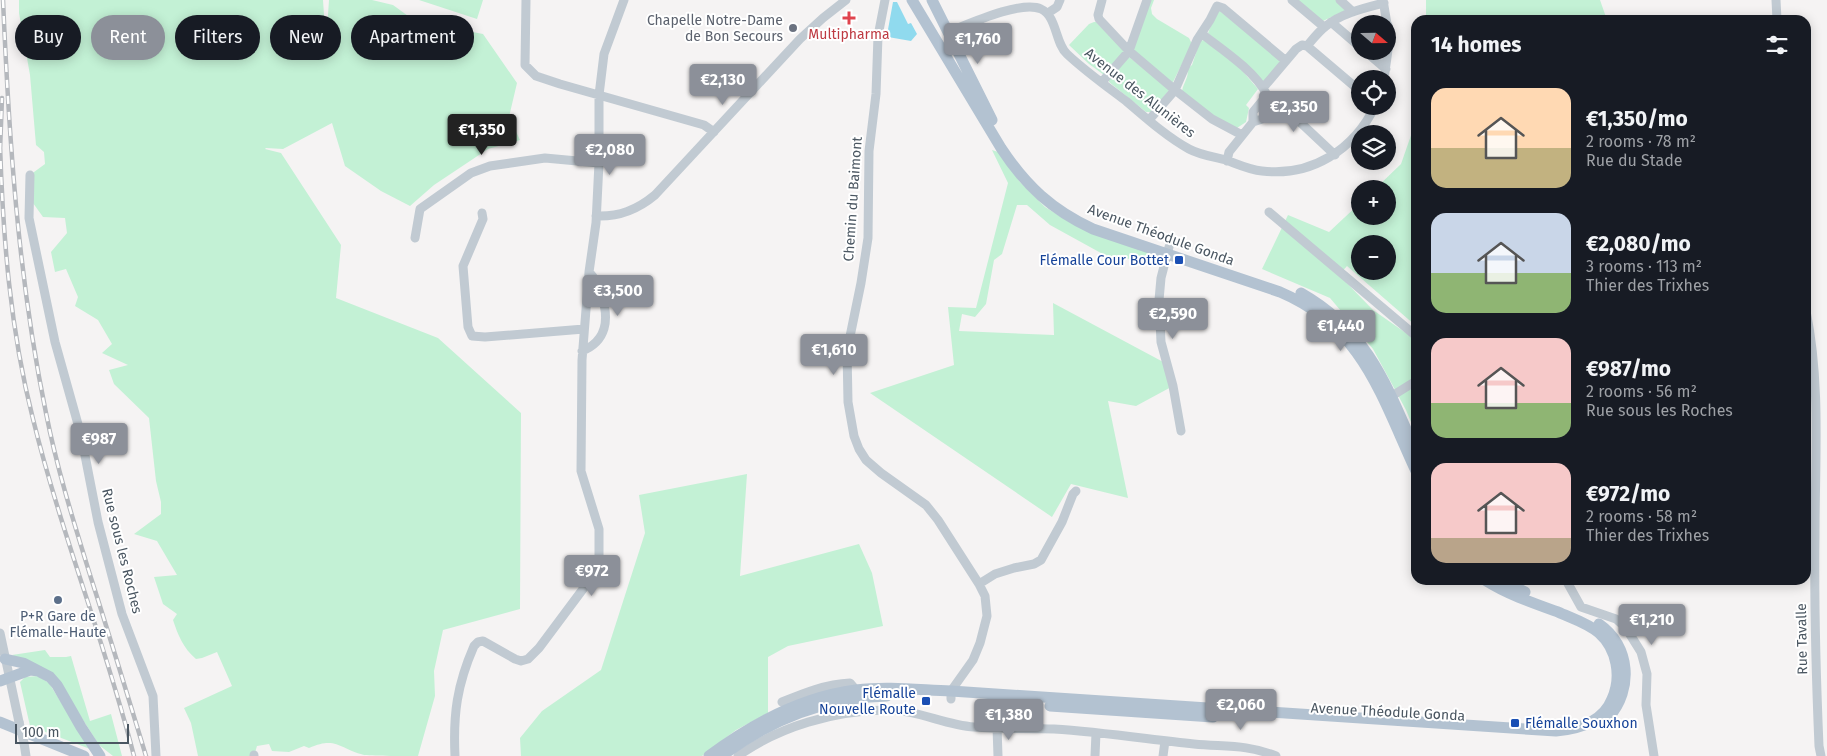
<!DOCTYPE html>
<meta charset="utf-8">
<style>
:root{--surface:#171b24;--page:#20242c;--text:#f1f3f6;--muted:#9ea1a6;--accent:#8c9099}
body{margin:0;font-family:"Fira Sans",sans-serif;background:var(--page);color:var(--text);height:100vh;display:flex;flex-direction:column;font-size:19px;white-space:nowrap}
*{box-sizing:border-box;margin:0}
p{font-size:16px;color:var(--muted)}
.icon{flex:none;width:28px;height:28px;fill:none;stroke:currentColor;stroke-width:2;stroke-linecap:round;stroke-linejoin:round}
.map{position:relative;flex:1;overflow:hidden}
.drawer{position:absolute;left:1411px;top:15px;width:400px;height:570px;display:flex;flex-direction:column;background:var(--surface);border-radius:15px;box-shadow:0 2px 12px #0003}
.drawer>*{flex:none}
.top-card{position:absolute;left:15px;top:15px;width:475px;height:45px;display:flex;gap:10px}
.needle{width:32px;rotate:110deg}
.buttons{position:absolute;left:1351px;top:15px;display:grid;gap:10px}
.buttons a{display:grid;place-items:center;width:45px;height:45px;border-radius:50%;background:var(--surface);box-shadow:0 2px 12px #0003;font-size:25px}
.scale{position:absolute;left:15px;bottom:12px;width:114px;box-sizing:border-box;padding-left:5px;border:2px solid #4a5661;border-top:0;font-size:14px;line-height:18px;white-space:nowrap;color:#4a5661;-webkit-text-stroke:4px #fff;paint-order:stroke}
.price{position:absolute;translate:-50% -42px;padding:0 11px;border-radius:5px;background:var(--accent);color:#fff;font-size:16px;line-height:32px;filter:drop-shadow(0 1px 2px #0008)}
.price::after{content:'';position:absolute;left:50%;top:30px;width:15px;height:11px;margin-left:-8px;background:inherit;clip-path:polygon(0 0,100% 0,50% 100%)}
.price.on{background:#222;color:#fff}
ul{padding:0;list-style:none}
li{display:flex;align-items:center;gap:15px;height:125px;padding:0 20px}
li span{display:grid;place-items:center;flex:none;width:140px;height:100px;border-radius:15px;color:#555}
li>.icon{margin-inline-start:auto}
span .icon{width:60px;height:60px;fill:#fffc;stroke-width:1}
li b{font-size:21px}
h2{display:flex;justify-content:space-between;align-items:center;height:60px;padding:0 20px;font-size:21px}
.chip{padding:0 18px;border-radius:22px;background:var(--surface);box-shadow:0 2px 12px #0003;font-size:18px;line-height:45px}
.chip.on{background:var(--accent);color:#fff}
.map>svg:first-child{display:block}
.green{fill:#c3f1d5;fill-rule:evenodd}
.water{fill:#90daee}
.lines{fill:none;stroke-linecap:round;stroke-linejoin:round}
.minor{stroke:#c1cad2;stroke-width:9}
.major{stroke:#b3c2d1;stroke-width:11}
.rail-casing{stroke:#b5b8bd;stroke-width:4.5}
.rail{stroke:#fff;stroke-width:2.5;stroke-dasharray:8;stroke-linecap:butt}
.minor-bridge{stroke:#c1cad2;stroke-width:9}
.health-dot{fill:#e0444e;stroke:#fff;stroke-width:2}
.worship-dot{fill:#6b7280;stroke:#fff;stroke-width:2}
.transit-dot{fill:#1a4fb4;stroke:#fff;stroke-width:2}
.service-dot{fill:#5c6f8a;stroke:#fff;stroke-width:2}
.labels{text-anchor:middle;dominant-baseline:central;stroke-width:4;stroke-linejoin:round;paint-order:stroke}
.worship-label{font-size:14px;fill:#5b616d;stroke:#fff;text-anchor:end}
.health-label{font-size:14px;fill:#be3a42;stroke:#fff}
.street-label{font-size:14px;fill:#4a5661;stroke:#fff}
.transit-label{font-size:14px;fill:#164399;stroke:#fff;text-anchor:end}
.service-label{font-size:14px;fill:#4e5e75;stroke:#fff}
</style>
<div class="map">
<svg width="1827" height="756" viewBox="0 0 1827 756">
<rect width="100%" height="100%" fill="#f5f3f3"/>
<!-- green -->
<path class="green" d="M 19,0 L 323,0 L 326,44 L 329,0 L 372,0 L 393,5 L 415,21 L 483,34 L 517,83 L 509,117 L 520,140 L 488,149 L 434,185 L 410,206 L 381,191 L 345,166 L 332,123 L 283,149 L 266,148 L 265,149 L 281,153 L 341,245 L 336,298 L 438,338 L 521,413 L 520,609 L 443,630 L 434,671 L 435,696 L 418,756 C 404,756 376,756 364,755 C 339,749 337,736 309,748 L 304,746 L 289,752 L 272,751 L 269,744 L 257,746 L 254,756 L 198,756 L 191,723 L 184,708 L 232,686 L 217,652 L 202,658 L 196,659 C 183,648 178,635 173,620 L 177,614 L 163,604 L 154,577 L 177,575 L 157,541 L 134,534 L 161,514 L 161,502 L 156,481 L 149,418 L 114,384 L 109,370 L 128,365 L 102,353 L 112,344 L 98,320 L 75,306 L 78,297 L 66,269 L 55,272 L 51,252 L 67,233 L 65,218 L 43,217 L 28,196 L 30,175 L 45,164 L 44,152 L 36,145 L 30,75 L 19,13 Z
M 419,0 L 483,0 L 477,19 Z
M 1149,0 L 1154,0 L 1151,8 L 1152,14 L 1157,19 L 1189,38 L 1192,44 L 1173,82 L 1171,82 L 1133,51 Z
M 1295,0 L 1337,0 L 1346,10 L 1323,21 Z
M 1426,0 L 1600,0 L 1607,20 L 1426,20 Z
M 1220,11 L 1281,61 L 1264,83 L 1208,33 L 1216,13 Z
M 1094,22 L 1096,22 L 1125,50 L 1104,75 L 1089,64 L 1069,45 L 1089,24 Z
M 1204,40 L 1239,67 L 1258,89 L 1246,105 L 1249,108 L 1246,122 L 1237,128 L 1211,115 L 1182,93 C 1182,84 1190,77 1187,69 L 1192,65 L 1200,41 Z
M 1129,57 L 1170,89 L 1151,112 L 1146,112 L 1109,82 L 1109,80 Z
M 1416,121 L 1416,326 L 1347,266 L 1339,275 L 1373,310 L 1416,340 L 1416,434 L 1406,410 L 1373,349 L 1330,298 L 1262,269 L 1288,215 L 1329,232 L 1360,203 L 1360,216 L 1388,216 L 1388,189 L 1375,189 L 1401,164 ZM 1360,244 L 1388,244 L 1388,271 L 1360,271 Z
M 992,150 L 998,152 L 1020,182 L 1045,207 L 1071,223 L 1150,251 L 1161,260 L 1110,258 L 1050,225 L 1027,205 L 1017,205 L 1002,254 L 994,260 L 986,304 L 975,317 L 962,314 L 959,331 L 1054,335 L 1053,303 L 1167,364 L 1173,386 L 1136,406 L 1108,401 L 1128,498 L 1071,484 L 1052,517 L 870,393 L 954,365 L 948,307 L 976,308 L 1008,183 Z
M 747,474 L 740,576 L 859,544 L 872,573 L 883,626 L 788,646 L 768,657 L 768,713 L 736,730 L 702,756 L 521,756 L 520,738 L 542,711 L 601,670 L 645,533 L 639,495 Z
M 45,650 L 50,657 L 66,657 L 71,656 L 90,721 L 111,714 L 122,756 L 113,756 L 99,745 L 57,679 L 12,655 Z
M 38,676 L 49,683 L 90,749 L 30,726 L 20,682 L 25,677 Z"/>
<!-- water -->
<path class="water" d="M 893,2 L 897,2 L 908,24 L 911,23 L 917,34 L 911,41 L 888,37 L 887,35 Z"/>
<g class="lines">
<!-- minor -->
<path class="minor" d="M 526,0 L 525,65 L 536,76 L 560,84 L 704,125 L 714,132
M 885,0 L 878,36 L 876,94 L 869,151 L 868,238 L 861,283 L 847,351 L 848,402 L 854,436 L 859,449 L 866,460 L 881,473 L 926,505 L 938,520 L 979,584 L 985,596 L 987,616 L 980,643 L 973,660 L 951,691 L 951,699
M 1102,0 L 1098,15 L 1099,19 L 1129,51 L 1175,90 L 1212,119 L 1242,135
M 1292,0 L 1324,27
M 1340,0 L 1353,12
M 1383,0 L 1387,24
M 1776,0 L 1777,20
M 1048,13 L 1057,7 L 1060,0
M 1331,22 L 1360,47
M 951,31 C 971,23 1022,0 1041,9 C 1057,16 1055,43 1067,54 C 1085,71 1106,86 1126,101 C 1146,118 1167,137 1189,149 C 1200,155 1214,157 1226,160 C 1237,164 1250,170 1262,171 C 1311,177 1354,150 1375,106
M 1202,34 C 1223,50 1255,71 1267,95 L 1253,112 L 1253,122 L 1229,152 L 1227,161
M 1307,46 C 1313,39 1319,31 1326,26 C 1342,13 1365,8 1384,3
M 1307,46 L 1360,91
M 1365,51 L 1386,69
M 1384,79 L 1388,50 L 1388,25
M 1102,82 L 1129,51 L 1147,0
M 1263,88 L 1296,49 L 1302,45 L 1307,46
M 1267,95 L 1302,124 L 1335,155
M 1149,120 L 1175,90 L 1197,40 L 1210,20 L 1217,6 L 1223,8 L 1286,61
M 1253,122 L 1262,119 L 1272,107 L 1271,99
M 30,175 L 29,218 L 55,342 L 81,435 L 98,522 L 122,614 L 153,696 L 156,756
M 1269,212 L 1416,336
M 482,213 L 483,219 L 463,266 L 468,327 L 472,336 L 485,337 L 584,329
M 596,216 C 619,217 637,210 655,195 L 800,39 L 823,18 L 846,0
M 415,238 L 420,209 L 471,173 L 490,166 L 545,158 L 599,163
M 1169,247 L 1161,278 L 1159,300 L 1161,342 L 1173,386 L 1181,431
M 1806,311 C 1821,384 1815,460 1815,534 C 1814,605 1816,675 1819,746 L 1821,756
M 582,351 C 607,341 609,319 602,297 C 599,287 596,279 589,272
M 1387,399 L 1416,381
M 1566,580 L 1581,607 L 1616,619 L 1626,628 L 1641,652 L 1647,674 L 1646,705 L 1654,756
M 979,584 L 995,574 L 1014,568 L 1034,564 L 1041,560 L 1062,522 L 1073,494 L 1076,491
M 0,633 L 19,722
M 782,702 C 804,693 826,684 850,683 L 856,690 L 856,694
M 997,727 L 998,756
M 24,743 L 26,756
M 254,755 L 254,756
M 455,756 C 453,714 457,685 474,646 L 478,642 L 483,641 L 515,659 L 521,661 L 528,659 L 539,648 L 586,585 L 595,571 L 599,557 L 599,529 L 581,471 L 582,360 L 589,272 L 596,223 L 599,163 L 599,95 L 604,54 L 624,0
M 738,756 C 780,726 834,711 885,710 C 916,709 944,725 974,727 C 1001,729 1028,728 1054,729 C 1101,732 1147,739 1194,744 C 1225,747 1246,744 1276,756
M 1095,756 L 1096,733
M 1163,756 L 1165,741"/>
<!-- major -->
<path class="major" d="M 912,0 L 1001,148 C 1026,186 1052,210 1093,229 L 1280,292 C 1363,327 1381,396 1416,471
M 932,0 L 992,120
M 1301,293 C 1368,331 1387,386 1416,452
M 1501,580 L 1525,592
M 1599,624 C 1631,646 1633,690 1609,717
M 5,659 L 23,663 L 50,677 L 57,685 L 81,727 L 100,756
M 0,681 L 30,670 L 39,671
M 1050,706 L 1213,717
M 0,722 L 84,756
M 709,756 C 753,723 801,697 856,690 C 888,686 920,690 951,691 L 1556,731 C 1579,729 1603,722 1612,699 C 1622,677 1617,649 1599,633 C 1588,623 1571,618 1558,612 C 1533,603 1507,594 1485,580
M 722,756 C 769,720 827,697 887,696"/>
<!-- rail casing -->
<g class="rail-casing">
<path id="rail" d="M 3,0 C 9,139 18,277 46,413 C 57,469 74,523 91,578 C 110,637 128,697 146,756
M 0,145 C 3,237 10,329 33,419 C 61,533 105,642 134,756
M 0,151 L 2,98"/>
</g>
<!-- rail -->
<use href="#rail" class="rail"/>
<!-- minor-bridge -->
<path class="minor-bridge" d="M 19,722 L 24,743"/>
</g>
<!-- markers -->
<path class="health-dot" d="M846.5 10.5h5v5h5v5h-5v5h-5v-5h-5v-5h5z"/>
<circle class="worship-dot" cx="793" cy="28" r="5"/>
<g class="transit-dot">
<rect x="1174" y="255" width="10" height="10" rx="2.5"/>
<rect x="921" y="696" width="10" height="10" rx="2.5"/>
<rect x="1510" y="718" width="10" height="10" rx="2.5"/>
</g>
<circle class="service-dot" cx="58" cy="600" r="5"/>
<g class="labels">
<!-- worship labels -->
<g class="worship-label">
<text x="783" y="20">Chapelle Notre-Dame<tspan x="783" dy="16">de Bon Secours</tspan></text>
</g>
<!-- health labels -->
<g class="health-label">
<text x="849" y="34">Multipharma</text>
</g>
<!-- street labels -->
<g class="street-label">
<text transform="translate(1140 93) rotate(38)">Avenue des Alunières</text>
<text transform="translate(853 199) rotate(-86)">Chemin du Baimont</text>
<text transform="translate(1161 235) rotate(20)">Avenue Théodule Gonda</text>
<text transform="translate(122 551) rotate(76)">Rue sous les Roches</text>
<text transform="translate(1802 639) rotate(-91)">Rue Tavalle</text>
<text transform="translate(1388 712) rotate(3)">Avenue Théodule Gonda</text>
</g>
<!-- transit labels -->
<g class="transit-label">
<text x="1169" y="260">Flémalle Cour Bottet</text>
<text x="916" y="693">Flémalle<tspan x="916" dy="16">Nouvelle Route</tspan></text>
<text x="1525" y="723" text-anchor="start">Flémalle Souxhon</text>
</g>
<!-- service labels -->
<g class="service-label">
<text x="58" y="616">P+R Gare de<tspan x="58" dy="16">Flémalle-Haute</tspan></text>
</g>
</g>
</svg>
<div class="buttons">
<a><svg class="needle" viewBox="-14 -14 28 28"><path d="M0-13l5 13h-10z" fill="#e53935"/><path d="M0 13l5-13h-10z" fill="#9ea1a6"/></svg></a>
<a><svg class="icon" aria-label="locate" viewBox="0 0 24 24"><circle cx="12" cy="12" r="6"/><path d="M12 2v4M12 18v4M2 12h4M18 12h4"/></svg></a>
<a><svg class="icon" aria-label="layers" viewBox="0 0 24 24"><path d="M12 4l9 5-9 5-9-5zM3 14l9 5 9-5"/></svg></a>
<a>+</a>
<a>−</a>
</div>
<div class="scale">100 m</div>
<b class="price" style="left:978px;top:65px">€1,760</b>
<b class="price" style="left:723px;top:106px">€2,130</b>
<b class="price" style="left:1294px;top:133px">€2,350</b>
<b class="price on" style="left:482px;top:156px">€1,350</b>
<b class="price" style="left:610px;top:176px">€2,080</b>
<b class="price" style="left:618px;top:317px">€3,500</b>
<b class="price" style="left:1173px;top:340px">€2,590</b>
<b class="price" style="left:1341px;top:352px">€1,440</b>
<b class="price" style="left:834px;top:376px">€1,610</b>
<b class="price" style="left:99px;top:465px">€987</b>
<b class="price" style="left:592px;top:597px">€972</b>
<b class="price" style="left:1652px;top:646px">€1,210</b>
<b class="price" style="left:1241px;top:731px">€2,060</b>
<b class="price" style="left:1009px;top:741px">€1,380</b>
<div class="top-card">
<a class="chip">Buy</a>
<a class="chip on">Rent</a>
<a class="chip">Filters</a>
<a class="chip">New</a>
<a class="chip">Apartment</a>
</div>
<section class="drawer">
<h2>14 homes<svg class="icon" aria-label="filters" viewBox="0 0 24 24"><path d="M4 7h16M4 17h16"/><circle cx="9" cy="7" r="2"/><circle cx="15" cy="17" r="2"/></svg></h2>
<ul>
<li><span style="background:linear-gradient(#ffd9b3 60%,#c2b280 0)"><svg class="icon" aria-label="home" viewBox="0 0 24 24"><path d="M3 11l9-7 9 7M6 9v11h12V9"/></svg></span><div><b>€1,350/mo</b><p>2 rooms · 78 m²</p><p>Rue du Stade</p></div></li>
<li><span style="background:linear-gradient(#c9d6e8 60%,#8fb573 0)"><svg class="icon" aria-label="home" viewBox="0 0 24 24"><path d="M3 11l9-7 9 7M6 9v11h12V9"/></svg></span><div><b>€2,080/mo</b><p>3 rooms · 113 m²</p><p>Thier des Trixhes</p></div></li>
<li><span style="background:linear-gradient(#f6c9c9 65%,#8fb573 0)"><svg class="icon" aria-label="home" viewBox="0 0 24 24"><path d="M3 11l9-7 9 7M6 9v11h12V9"/></svg></span><div><b>€987/mo</b><p>2 rooms · 56 m²</p><p>Rue sous les Roches</p></div></li>
<li><span style="background:linear-gradient(#f6c9c9 75%,#b9a48a 0)"><svg class="icon" aria-label="home" viewBox="0 0 24 24"><path d="M3 11l9-7 9 7M6 9v11h12V9"/></svg></span><div><b>€972/mo</b><p>2 rooms · 58 m²</p><p>Thier des Trixhes</p></div></li>
</ul>
</section>
</div>
